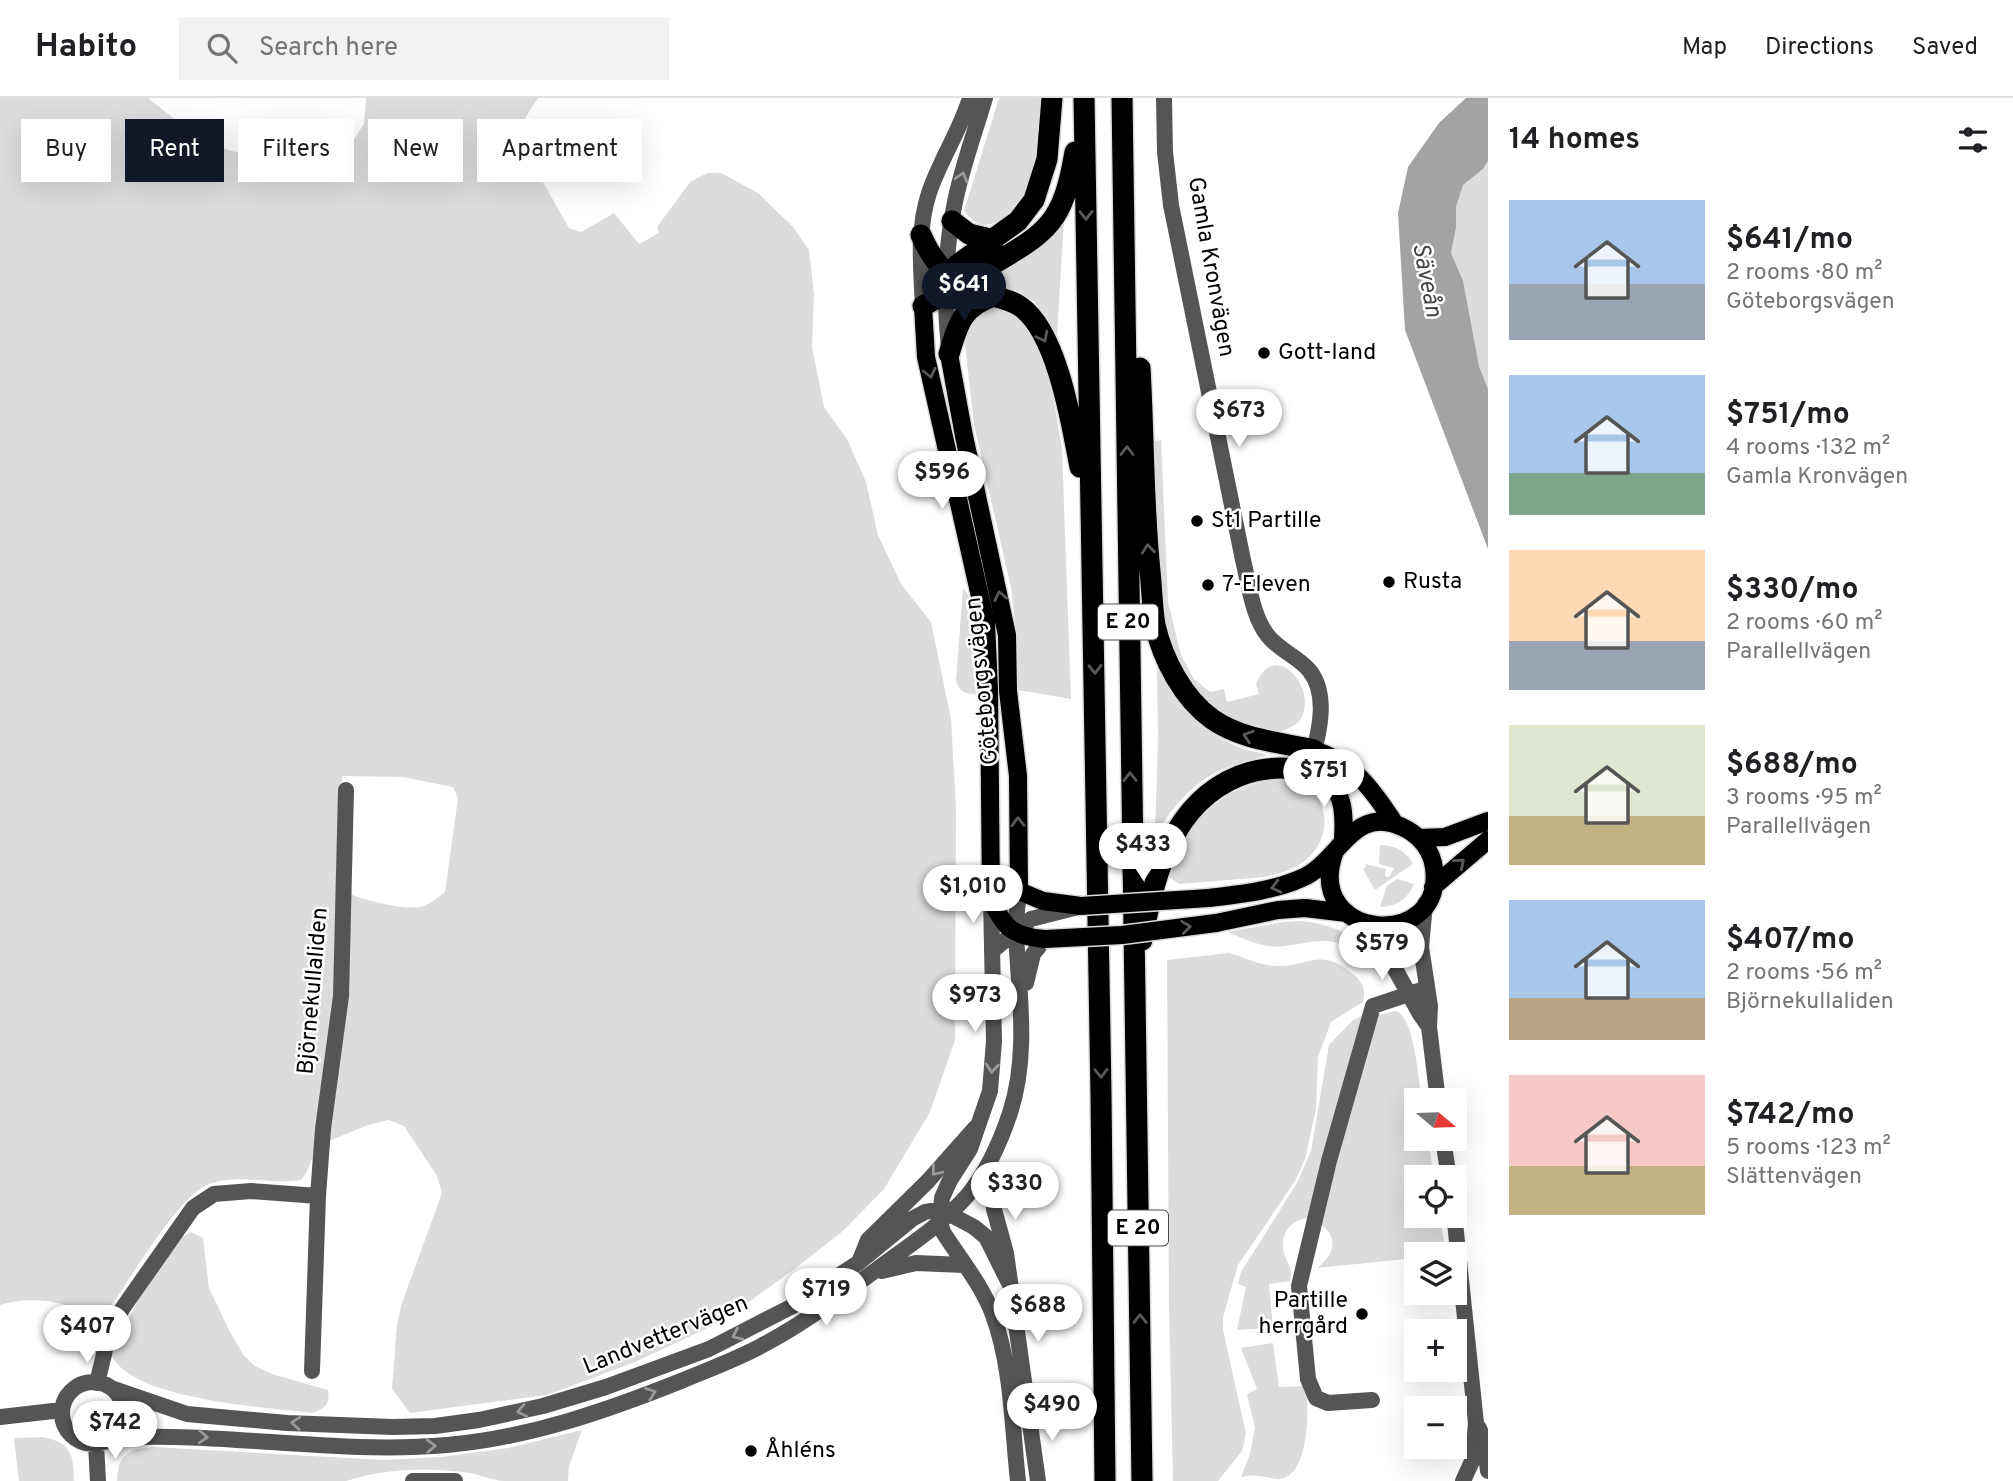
<!DOCTYPE html>
<meta charset="utf-8">
<style>
:root{--surface:#fff;--page:#f2f2f2;--text:#202124;--muted:#757577;--line:#e0e0e0;--accent:#111827}
body{margin:0;font-family:Overpass,sans-serif;background:var(--page);color:var(--text);height:100vh;display:flex;flex-direction:column;font-size:26px;white-space:nowrap}
*{box-sizing:border-box;margin:0}
p{font-size:23px;color:var(--muted)}
.icon{flex:none;width:38px;height:38px;fill:none;stroke:currentColor;stroke-width:2;stroke-linecap:round;stroke-linejoin:round}
.map{position:relative;flex:1;overflow:hidden}
.panel{display:flex;flex-direction:column;background:var(--surface);width:525px}
.panel>*{flex:none}
.hud{position:absolute;left:21px;top:21px;width:665px;height:63px;display:flex;gap:14px}
.needle{width:46px;rotate:109deg}
.tools{position:absolute;left:1404px;top:990px;display:grid;gap:14px}
.tools a{display:grid;place-items:center;width:63px;height:63px;border-radius:0px;background:var(--surface);box-shadow:0 7px 28px #0002;font-size:35px}
.price{position:absolute;translate:-50% -60px;padding:0 16px;border-radius:24px;background:#fff;color:#222;font-size:23px;line-height:46px;filter:drop-shadow(0 2px 4px #0008)}
.price::after{content:'';position:absolute;left:50%;top:42px;width:21px;height:16px;margin-left:-10px;background:inherit;clip-path:polygon(0 0,100% 0,50% 100%)}
.price.selected{background:var(--accent);color:#fff}
ul{padding:0;list-style:none}
li{display:flex;align-items:center;gap:21px;height:175px;padding:0 21px}
li span{display:grid;place-items:center;flex:none;width:196px;height:140px;border-radius:0px;color:#555}
li>.icon{margin-inline-start:auto}
span .icon{width:84px;height:84px;fill:#fffc;stroke-width:1}
li b{font-size:30px}
h2{display:flex;justify-content:space-between;align-items:center;height:84px;padding:0 21px;font-size:30px}
.pill{padding:0 24px;border-radius:0px;background:var(--surface);box-shadow:0 7px 28px #0002;font-size:24px;line-height:63px}
.pill.selected{background:var(--accent);color:#fff}
header{display:flex;align-items:center;gap:42px;box-sizing:border-box;height:98px;padding:0 35px;background:var(--surface);border-bottom:2px solid var(--line)}
header strong{font-size:33px}
nav{display:flex;gap:38px;margin-inline-start:auto;font-size:24px}
.search{width:490px;height:63px;background:var(--page);display:flex;align-items:center;gap:18px;box-sizing:border-box;padding:0 24px;border-radius:0px;color:var(--muted);font-size:26px}
main{display:flex;flex:1;min-height:0}
.map>svg:first-child{display:block}
.green{fill:#dcdcdc;fill-rule:evenodd}
.water{fill:#a3a3a3}
.lines{fill:none;stroke-linecap:round;stroke-linejoin:round}
.major-casing{stroke:#dbdbdb;stroke-width:21}
.highway-casing{stroke:#dbdbdb;stroke-width:24}
.minor{stroke:#555;stroke-width:16}
.major{stroke:#000;stroke-width:18}
.highway{stroke:#000;stroke-width:21}
.major-bridge-casing{stroke:#dbdbdb;stroke-width:21;stroke-linecap:butt}
.major-bridge{stroke:#000;stroke-width:18}
.oneway{stroke:#999}
.oneway2{stroke:#595959}
.poi-dot{fill:#000;stroke:#fff;stroke-width:2.5}
.labels{text-anchor:middle;dominant-baseline:central;stroke-width:5;stroke-linejoin:round;paint-order:stroke}
.shield{fill:#fff;stroke:#4c4c4c;stroke-width:2}
.shield-label{font-size:21px;font-weight:bold;fill:#000}
.street-label{font-size:23px;fill:#000;stroke:#fff}
.poi-label{font-size:23px;fill:#000;stroke:#fff;text-anchor:start}
.water-label{font-size:24px;font-style:italic;fill:#444;stroke:#fff}
</style>
<header>
<strong>Habito</strong>
<div class="search"><svg class="icon" aria-label="search" viewBox="0 0 24 24"><circle cx="10" cy="10" r="6"/><path d="M15 15l6 6"/></svg>Search here</div>
<nav><a>Map</a><a>Directions</a><a>Saved</a></nav>
</header>
<main>
<div class="map">
<svg width="1488" height="1383" viewBox="0 0 1488 1383">
<rect width="100%" height="100%" fill="#fff"/>
<!-- green -->
<path class="green" d="M 0,0 L 148,0 L 188,32 L 212,47 L 253,59 L 301,60 L 325,55 L 354,41 L 364,26 L 366,0 L 538,0 L 509,45 L 536,59 L 540,79 L 569,130 L 581,134 L 614,115 L 639,146 L 659,135 L 657,129 L 691,83 L 708,75 L 721,75 L 758,95 L 793,129 L 809,152 L 814,196 L 812,249 L 824,309 L 847,341 L 866,384 L 878,437 L 901,486 L 931,524 L 951,621 L 956,710 L 955,942 L 930,1014 L 884,1091 L 843,1133 L 797,1169 L 723,1223 L 635,1264 L 547,1297 L 410,1315 L 392,1291 L 397,1226 L 402,1205 L 442,1095 L 437,1078 L 404,1028 L 389,1022 L 368,1027 L 329,1043 L 311,1063 L 307,1074 L 301,1082 C 271,1087 238,1075 209,1086 C 179,1096 129,1184 108,1212 C 89,1217 75,1208 57,1205 C 40,1201 17,1201 0,1207 ZM 342,678 L 403,679 L 453,689 L 458,700 L 445,794 C 439,799 432,804 426,807 C 408,816 355,799 337,791 Z
M 999,0 L 1042,0 C 1037,40 1039,104 996,124 C 981,131 973,124 964,113 Z
M 1488,63 L 1488,291 L 1479,268 L 1451,155 L 1456,130 L 1456,109 L 1463,87 L 1483,71 Z
M 1064,121 L 1057,237 L 1035,204 L 1020,194 L 981,181 Z
M 990,211 L 1006,211 L 1023,222 L 1038,247 L 1053,298 L 1062,351 L 1071,601 L 1018,592 L 1017,540 L 1011,490 L 974,327 L 965,246 C 967,228 973,217 990,211 Z
M 1161,342 L 1168,504 L 1181,557 L 1194,581 L 1210,594 L 1224,591 L 1227,604 L 1259,596 L 1256,586 C 1273,543 1312,584 1304,613 C 1302,620 1298,626 1291,629 C 1268,642 1248,629 1227,618 C 1220,615 1209,611 1203,606 C 1194,597 1185,582 1178,571 C 1160,541 1161,490 1158,456 C 1156,419 1154,381 1151,344 Z
M 963,490 C 981,509 979,570 979,597 C 967,596 959,595 956,583 Z
M 1157,564 C 1173,599 1199,632 1236,648 C 1246,652 1258,654 1268,657 C 1253,662 1235,665 1221,672 C 1192,685 1172,711 1155,736 L 1158,643 Z
M 1265,682 C 1274,682 1284,681 1292,684 C 1331,693 1334,738 1306,762 C 1295,771 1279,776 1265,779 L 1179,786 L 1169,779 C 1191,719 1202,703 1265,682 Z
M 1380,747 C 1395,747 1406,753 1413,766 L 1375,792 L 1363,771 L 1366,769 L 1365,766 L 1386,771 L 1385,778 L 1389,779 L 1394,770 L 1379,766 Z
M 1397,781 L 1414,786 C 1407,802 1397,808 1380,809 L 1387,788 Z
M 1300,823 C 1335,826 1361,839 1382,868 C 1361,869 1354,848 1334,844 C 1317,841 1302,846 1285,848 C 1264,851 1247,842 1227,834 L 1283,824 Z
M 1229,855 C 1244,859 1260,868 1276,868 C 1310,869 1319,848 1353,876 C 1363,885 1366,891 1363,904 L 1331,924 L 1318,959 L 1316,1011 L 1305,1061 L 1295,1083 L 1238,1167 L 1223,1219 L 1223,1232 L 1246,1336 L 1242,1353 L 1218,1383 L 1173,1383 L 1169,1210 L 1167,862 Z
M 1396,913 C 1415,920 1418,982 1422,1003 L 1416,1003 L 1416,1041 L 1428,1041 L 1434,1080 L 1416,1080 L 1416,1118 L 1440,1118 L 1446,1157 L 1416,1157 L 1416,1160 L 1317,1170 C 1334,1157 1340,1139 1320,1126 L 1378,917 Z
M 1364,917 L 1309,1120 C 1293,1121 1281,1133 1283,1151 C 1285,1163 1294,1170 1290,1183 L 1269,1186 L 1273,1230 L 1237,1232 L 1246,1189 L 1238,1186 L 1241,1174 L 1297,1085 L 1311,1053 L 1329,947 L 1353,922 Z
M 191,1134 L 203,1140 L 209,1190 L 229,1232 L 244,1258 L 255,1268 L 272,1276 L 328,1292 C 330,1306 326,1310 312,1315 C 265,1309 134,1302 112,1258 C 124,1228 162,1147 191,1134 Z
M 1273,1245 L 1279,1289 L 1306,1288 C 1309,1310 1310,1378 1279,1381 C 1272,1381 1264,1378 1257,1378 C 1252,1377 1246,1378 1241,1379 L 1250,1356 L 1255,1330 L 1247,1296 L 1257,1291 L 1241,1250 Z
M 582,1332 L 569,1368 L 568,1383 C 546,1383 524,1383 502,1383 C 492,1382 481,1377 470,1375 C 430,1369 386,1370 346,1383 L 117,1383 C 118,1356 129,1351 153,1349 L 383,1362 L 441,1359 L 508,1350 Z
M 43,1339 C 72,1345 73,1356 74,1383 L 19,1383 L 14,1340 Z"/>
<!-- water -->
<path class="water" d="M 1466,0 L 1488,0 L 1488,63 L 1483,71 L 1463,87 L 1456,109 L 1456,130 L 1451,155 L 1463,183 L 1479,268 L 1488,291 L 1488,451 L 1405,232 L 1398,115 L 1408,69 L 1439,25 Z"/>
<g class="lines">
<!-- major casing -->
<g class="major-casing">
<path id="major" d="M 923,208 L 926,259 L 986,525 L 989,591 L 991,801 C 1004,830 1012,838 1045,841
M 949,256 L 964,338 L 1007,537 L 1008,593 L 1018,678 L 1019,793 L 1043,803 L 1081,808
M 1314,652 C 1354,665 1373,692 1395,726
M 1308,673 C 1344,686 1345,709 1343,742
M 1420,740 L 1445,739 L 1488,723
M 1433,789 L 1488,742
M 1209,800 C 1241,796 1273,793 1302,780 C 1340,764 1354,701 1408,732 C 1422,740 1432,754 1434,770 C 1445,854 1304,843 1334,756
M 1216,825 L 1278,812 L 1305,810 L 1347,815"/>
</g>
<!-- highway casing -->
<g class="highway-casing">
<path id="highway" d="M 1084,0 L 1101,997 L 1105,1383
M 1122,0 L 1142,1383
M 952,123 L 969,136 L 994,142
M 921,137 C 937,174 954,184 991,197 C 1002,201 1012,202 1021,209 C 1057,234 1072,327 1080,369
M 938,185 L 957,167 L 1018,123 L 1034,102 L 1047,61 L 1052,0
M 923,208 C 945,196 966,182 988,169 C 1048,134 1063,126 1075,54
M 949,256 C 958,226 962,209 993,198
M 1140,270 C 1144,338 1143,406 1150,473 C 1152,491 1152,509 1155,527 C 1163,562 1183,600 1212,621 C 1242,642 1279,644 1314,652
M 1142,842 C 1154,777 1172,705 1239,678 C 1262,669 1284,668 1308,673"/>
</g>
<!-- minor -->
<path class="minor" d="M 1164,0 L 1165,54 L 1171,107 L 1243,462 C 1249,486 1252,518 1268,538 C 1279,552 1298,559 1309,572 C 1329,596 1319,635 1312,661
M 923,208 C 921,170 917,131 929,95 C 940,62 960,33 970,0
M 949,250 C 944,202 945,151 955,104 C 962,69 975,34 985,0
M 991,801 L 994,943 L 990,993 L 970,1051 L 949,1084 L 942,1100 L 940,1124 L 943,1134 C 960,1161 982,1187 993,1217 C 1012,1269 1012,1329 1018,1383
M 1425,806 L 1421,849 L 1430,908 L 1429,929 L 1438,1003
M 1354,821 L 1395,871 L 1420,916 L 1429,929
M 992,853 L 1031,821 L 1078,809
M 1026,885 L 1033,856 L 1045,841
M 1443,1041 L 1449,1080
M 990,1063 L 994,1111 L 1006,1155 L 1038,1383
M 1454,1115 L 1476,1325 L 1473,1361 L 1463,1383
M 860,1162 L 868,1142 L 928,1083 L 975,1030
M 882,1173 L 916,1165 L 964,1167
M 312,1273 L 318,1098 L 323,1031 L 341,898 L 346,692
M62 1315a31 31 0 1 1 62 0a31 31 0 1 1-62 0Z
M 97,1285 L 107,1244 L 122,1211 L 193,1110 L 214,1096 L 251,1093 L 318,1098
M 111,1290 L 187,1316 L 287,1325 L 393,1329 L 435,1328 L 479,1322 L 543,1308 L 606,1289 L 709,1251 L 791,1209 L 858,1165 L 912,1121 L 925,1114 L 940,1111 L 974,1129 L 986,1139 L 1010,1187
M 1372,1302 L 1328,1305 L 1316,1300 L 1308,1281 L 1299,1188 L 1329,1063 L 1373,908 L 1427,890
M 0,1319 L 62,1312
M 1479,1330 L 1484,1343 L 1488,1373
M 111,1340 C 223,1333 335,1357 447,1347 C 528,1340 606,1313 681,1283 C 707,1272 735,1262 761,1248 C 803,1226 842,1197 880,1169 C 910,1147 942,1126 967,1098 C 987,1074 1000,1045 1010,1015 C 1029,957 1019,896 1016,836 C 1015,822 1018,807 1019,793
M 96,1346 L 98,1383
M 413,1383 L 455,1383"/>
<!-- major -->
<use href="#major" class="major"/>
<!-- highway -->
<use href="#highway" class="highway"/>
<!-- major-bridge casing -->
<g class="major-bridge-casing">
<path id="major-bridge" d="M 1081,808 L 1209,800
M 1045,841 L 1122,837 L 1216,825"/>
</g>
<!-- major-bridge -->
<use href="#major-bridge" class="major-bridge"/>
</g>
<!-- one-way arrows -->
<defs><path id="oneway-chevron" d="M-2-3.5L2.5 0L-2 3.5" fill="none" stroke-width="1.6" stroke-linecap="round" stroke-linejoin="round" transform="scale(1.75)"/></defs>
<g class="oneway">
<use href="#oneway-chevron" transform="translate(962 79) rotate(-74)"/>
<use href="#oneway-chevron" transform="translate(992 970) rotate(95)"/>
<use href="#oneway-chevron" transform="translate(936 1073) rotate(130)"/>
<use href="#oneway-chevron" transform="translate(737 1237) rotate(155)"/>
<use href="#oneway-chevron" transform="translate(651 1295) rotate(-20)"/>
<use href="#oneway-chevron" transform="translate(522 1313) rotate(168)"/>
<use href="#oneway-chevron" transform="translate(296 1325) rotate(-176)"/>
<use href="#oneway-chevron" transform="translate(203 1339) rotate(3)"/>
<use href="#oneway-chevron" transform="translate(431 1348) rotate(-2)"/>
</g>
<g class="oneway2">
<use href="#oneway-chevron" transform="translate(1086 117) rotate(89)"/>
<use href="#oneway-chevron" transform="translate(1043 239) rotate(63)"/>
<use href="#oneway-chevron" transform="translate(930 275) rotate(77)"/>
<use href="#oneway-chevron" transform="translate(1127 353) rotate(-90)"/>
<use href="#oneway-chevron" transform="translate(1148 451) rotate(-96)"/>
<use href="#oneway-chevron" transform="translate(1000 498) rotate(-102)"/>
<use href="#oneway-chevron" transform="translate(1095 571) rotate(89)"/>
<use href="#oneway-chevron" transform="translate(1248 638) rotate(-162)"/>
<use href="#oneway-chevron" transform="translate(1130 679) rotate(-91)"/>
<use href="#oneway-chevron" transform="translate(1018 724) rotate(-91)"/>
<use href="#oneway-chevron" transform="translate(1460 765) rotate(-41)"/>
<use href="#oneway-chevron" transform="translate(1276 789) rotate(166)"/>
<use href="#oneway-chevron" transform="translate(1186 829) rotate(-7)"/>
<use href="#oneway-chevron" transform="translate(1101 975) rotate(89)"/>
<use href="#oneway-chevron" transform="translate(1140 1221) rotate(-91)"/>
</g>
<!-- markers -->
<g class="poi-dot">
<circle cx="1264" cy="255" r="7"/>
<circle cx="1197" cy="423" r="7"/>
<circle cx="1389" cy="484" r="7"/>
<circle cx="1208" cy="487" r="7"/>
<circle cx="1362" cy="1216" r="7"/>
<circle cx="751" cy="1353" r="7"/>
</g>
<g class="labels">
<!-- shield labels -->
<g class="shield">
<rect x="1098" y="506.5" width="60" height="35" rx="5"/>
<rect x="1108" y="1112.5" width="60" height="35" rx="5"/>
</g>
<g class="shield-label">
<text x="1128" y="524">E 20</text>
<text x="1138" y="1130">E 20</text>
</g>
<!-- street labels -->
<g class="street-label">
<text transform="translate(1210 169) rotate(80)">Gamla Kronvägen</text>
<text transform="translate(983 583) rotate(-96)">Göteborgsvägen</text>
<text transform="translate(314 893) rotate(-85)">Björnekullaliden</text>
<text transform="translate(666 1238) rotate(-22)">Landvettervägen</text>
</g>
<!-- poi labels -->
<g class="poi-label">
<text x="1278" y="255">Gott-land</text>
<text x="1211" y="423">St1 Partille</text>
<text x="1403" y="484">Rusta</text>
<text x="1222" y="487">7-Eleven</text>
<text x="1348" y="1203" text-anchor="end">Partille<tspan x="1348" dy="26">herrgård</tspan></text>
<text x="765" y="1353">Åhléns</text>
</g>
<!-- water labels -->
<g class="water-label">
<text transform="translate(1426 182) rotate(79)">Säveån</text>
</g>
</g>
</svg>
<div class="tools">
<a><svg class="needle" viewBox="-14 -14 28 28"><path d="M0-13l5 13h-10z" fill="#e53935"/><path d="M0 13l5-13h-10z" fill="#757577"/></svg></a>
<a><svg class="icon" aria-label="locate" viewBox="0 0 24 24"><circle cx="12" cy="12" r="6"/><path d="M12 2v4M12 18v4M2 12h4M18 12h4"/></svg></a>
<a><svg class="icon" aria-label="layers" viewBox="0 0 24 24"><path d="M12 4l9 5-9 5-9-5zM3 14l9 5 9-5"/></svg></a>
<a>+</a>
<a>−</a>
</div>
<b class="price selected" style="left:964px;top:225px">$641</b>
<b class="price" style="left:1239px;top:351px">$673</b>
<b class="price" style="left:942px;top:413px">$596</b>
<b class="price" style="left:1324px;top:711px">$751</b>
<b class="price" style="left:1143px;top:785px">$433</b>
<b class="price" style="left:973px;top:827px">$1,010</b>
<b class="price" style="left:1382px;top:884px">$579</b>
<b class="price" style="left:975px;top:936px">$973</b>
<b class="price" style="left:1015px;top:1124px">$330</b>
<b class="price" style="left:826px;top:1230px">$719</b>
<b class="price" style="left:1038px;top:1246px">$688</b>
<b class="price" style="left:87px;top:1267px">$407</b>
<b class="price" style="left:1052px;top:1345px">$490</b>
<b class="price" style="left:115px;top:1363px">$742</b>
<div class="hud">
<a class="pill">Buy</a>
<a class="pill selected">Rent</a>
<a class="pill">Filters</a>
<a class="pill">New</a>
<a class="pill">Apartment</a>
</div>
</div>
<section class="panel">
<h2>14 homes<svg class="icon" aria-label="filters" viewBox="0 0 24 24"><path d="M4 7h16M4 17h16"/><circle cx="9" cy="7" r="2"/><circle cx="15" cy="17" r="2"/></svg></h2>
<ul>
<li><span style="background:linear-gradient(#a9c7e8 60%,#9aa5b1 0)"><svg class="icon" aria-label="home" viewBox="0 0 24 24"><path d="M3 11l9-7 9 7M6 9v11h12V9"/></svg></span><div><b>$641/mo</b><p>2 rooms · 80 m²</p><p>Göteborgsvägen</p></div></li>
<li><span style="background:linear-gradient(#a9c7e8 70%,#7fa58c 0)"><svg class="icon" aria-label="home" viewBox="0 0 24 24"><path d="M3 11l9-7 9 7M6 9v11h12V9"/></svg></span><div><b>$751/mo</b><p>4 rooms · 132 m²</p><p>Gamla Kronvägen</p></div></li>
<li><span style="background:linear-gradient(#ffd9b3 65%,#9aa5b1 0)"><svg class="icon" aria-label="home" viewBox="0 0 24 24"><path d="M3 11l9-7 9 7M6 9v11h12V9"/></svg></span><div><b>$330/mo</b><p>2 rooms · 60 m²</p><p>Parallellvägen</p></div></li>
<li><span style="background:linear-gradient(#dfe7d0 65%,#c2b280 0)"><svg class="icon" aria-label="home" viewBox="0 0 24 24"><path d="M3 11l9-7 9 7M6 9v11h12V9"/></svg></span><div><b>$688/mo</b><p>3 rooms · 95 m²</p><p>Parallellvägen</p></div></li>
<li><span style="background:linear-gradient(#a9c7e8 70%,#b9a48a 0)"><svg class="icon" aria-label="home" viewBox="0 0 24 24"><path d="M3 11l9-7 9 7M6 9v11h12V9"/></svg></span><div><b>$407/mo</b><p>2 rooms · 56 m²</p><p>Björnekullaliden</p></div></li>
<li><span style="background:linear-gradient(#f6c9c9 65%,#c2b280 0)"><svg class="icon" aria-label="home" viewBox="0 0 24 24"><path d="M3 11l9-7 9 7M6 9v11h12V9"/></svg></span><div><b>$742/mo</b><p>5 rooms · 123 m²</p><p>Slättenvägen</p></div></li>
</ul>
</section>
</main>
